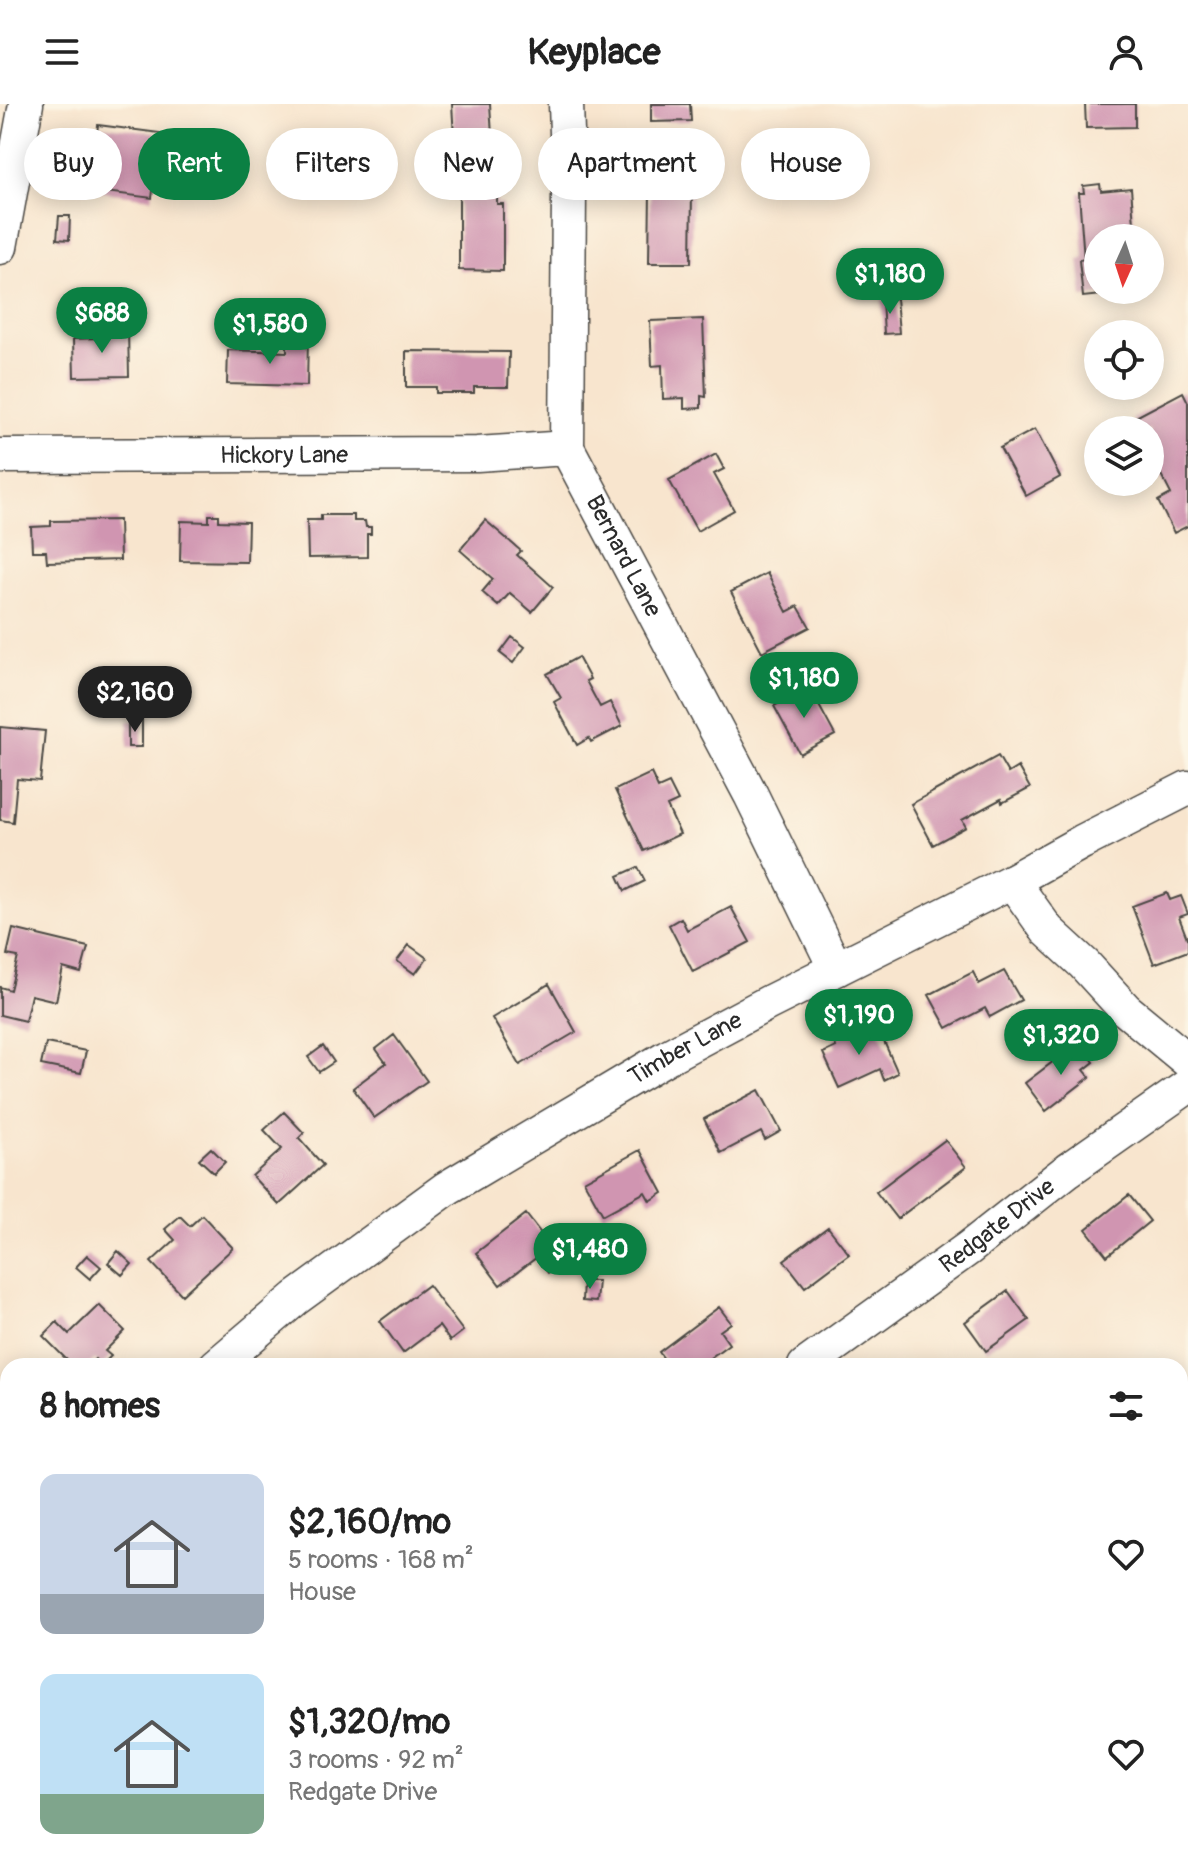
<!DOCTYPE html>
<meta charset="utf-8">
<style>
:root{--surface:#fff;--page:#f2f2f2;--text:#222;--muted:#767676;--accent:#0b8043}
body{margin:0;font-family:Pangolin,sans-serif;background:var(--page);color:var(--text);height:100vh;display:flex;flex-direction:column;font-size:30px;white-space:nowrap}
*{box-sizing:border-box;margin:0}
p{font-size:26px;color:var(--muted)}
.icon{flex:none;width:44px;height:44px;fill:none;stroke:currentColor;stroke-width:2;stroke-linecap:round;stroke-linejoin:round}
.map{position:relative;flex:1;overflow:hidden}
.sheet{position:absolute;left:0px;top:1254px;width:1188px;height:514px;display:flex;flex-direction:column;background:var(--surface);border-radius:24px 24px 0 0;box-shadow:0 4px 20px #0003}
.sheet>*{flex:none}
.hud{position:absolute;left:24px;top:24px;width:1140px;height:72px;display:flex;gap:16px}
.needle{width:52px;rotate:183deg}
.tools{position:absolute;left:1084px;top:120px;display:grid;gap:16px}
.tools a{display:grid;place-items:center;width:80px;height:80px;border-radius:50%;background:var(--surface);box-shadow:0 4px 20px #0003;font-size:40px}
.price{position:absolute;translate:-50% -68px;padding:0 18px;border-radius:28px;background:var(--accent);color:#fff;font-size:26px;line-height:52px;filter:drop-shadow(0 2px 4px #0008)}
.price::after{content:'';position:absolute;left:50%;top:48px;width:24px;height:18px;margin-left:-12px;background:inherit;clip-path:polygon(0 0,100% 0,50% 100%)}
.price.on{background:#222;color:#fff}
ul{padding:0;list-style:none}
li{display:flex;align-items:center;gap:24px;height:200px;padding:0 40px}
li span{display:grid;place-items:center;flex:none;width:224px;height:160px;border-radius:16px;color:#555}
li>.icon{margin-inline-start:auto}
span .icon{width:96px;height:96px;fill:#fffc;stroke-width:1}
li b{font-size:34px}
h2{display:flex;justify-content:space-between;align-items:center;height:96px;padding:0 40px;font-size:34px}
.tag{padding:0 28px;border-radius:36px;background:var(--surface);box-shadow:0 4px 20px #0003;font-size:28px;line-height:72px}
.tag.on{background:var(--accent);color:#fff}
header{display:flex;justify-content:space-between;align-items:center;height:104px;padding:0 40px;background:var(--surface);font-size:36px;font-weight:800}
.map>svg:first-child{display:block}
.building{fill:#d095b1}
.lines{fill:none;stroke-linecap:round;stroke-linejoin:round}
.minor-casing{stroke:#4a4743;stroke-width:37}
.minor{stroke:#fff;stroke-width:34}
.labels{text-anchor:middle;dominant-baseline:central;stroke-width:7;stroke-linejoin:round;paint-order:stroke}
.street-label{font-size:24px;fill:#2b2b2b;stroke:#fcf5e5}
</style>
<header><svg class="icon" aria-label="menu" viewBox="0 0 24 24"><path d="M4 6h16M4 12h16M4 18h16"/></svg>Keyplace<svg class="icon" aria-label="person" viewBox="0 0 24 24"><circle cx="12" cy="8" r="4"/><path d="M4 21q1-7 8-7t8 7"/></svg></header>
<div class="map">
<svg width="1188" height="1767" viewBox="0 0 1188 1767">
<rect width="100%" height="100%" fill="#fcf5e5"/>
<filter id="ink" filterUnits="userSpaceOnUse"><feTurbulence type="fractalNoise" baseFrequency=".0125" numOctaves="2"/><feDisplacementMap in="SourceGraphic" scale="16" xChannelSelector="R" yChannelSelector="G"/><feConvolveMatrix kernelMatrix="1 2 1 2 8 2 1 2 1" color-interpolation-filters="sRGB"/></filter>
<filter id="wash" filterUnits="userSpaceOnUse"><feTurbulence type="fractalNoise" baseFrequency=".006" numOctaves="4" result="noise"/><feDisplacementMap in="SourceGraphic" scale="32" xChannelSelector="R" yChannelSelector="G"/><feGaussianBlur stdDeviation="1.8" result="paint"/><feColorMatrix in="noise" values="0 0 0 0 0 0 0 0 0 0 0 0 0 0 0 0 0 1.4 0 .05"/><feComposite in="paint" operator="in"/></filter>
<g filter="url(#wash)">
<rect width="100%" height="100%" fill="#f8e5ce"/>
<g id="blocks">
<!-- building -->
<path class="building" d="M 452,0 L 490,0 L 492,32 L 454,33 Z
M 651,0 L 690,0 L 691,17 L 651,18 Z
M 1085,0 L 1135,0 L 1135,23 L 1086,24 Z
M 98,21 L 160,29 L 152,94 L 97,87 L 101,55 L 94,54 Z
M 1100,80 L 1101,87 L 1131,84 L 1135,131 L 1129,131 L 1130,134 L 1098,134 L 1098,186 L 1129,186 L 1129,188 L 1083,193 L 1079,156 L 1084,155 L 1079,89 L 1084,89 L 1083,82 Z
M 459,84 L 497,84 L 497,100 L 503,100 L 503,167 L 459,166 Z
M 650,87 L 692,87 L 691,159 L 649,159 Z
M 59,112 L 70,112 L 69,136 L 57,135 Z
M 896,194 L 899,229 L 884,230 L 882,196 Z
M 703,215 L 706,293 L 701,292 L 701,304 L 684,305 L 684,294 L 663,295 L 662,261 L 652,262 L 650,217 Z
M 128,226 L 129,272 L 74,273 L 73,235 L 98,234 L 98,227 Z
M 287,233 L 308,233 L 307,282 L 227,280 L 228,246 L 287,248 Z
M 406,247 L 509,248 L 508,283 L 474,283 L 474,289 L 436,289 L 436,283 L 406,283 Z
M 1183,288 L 1188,298 L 1188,422 L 1174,429 L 1158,397 L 1171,390 L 1150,349 L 1150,326 L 1138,326 L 1132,315 Z
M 1035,325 L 1060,373 L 1026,392 L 1000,344 Z
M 716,350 L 724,365 L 714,370 L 734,406 L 697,427 L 669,376 Z
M 209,411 L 219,411 L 219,417 L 248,418 L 247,458 L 180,457 L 181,417 L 209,418 Z
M 321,411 L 354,411 L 354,417 L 365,417 L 366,423 L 371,423 L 371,430 L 367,430 L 367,453 L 308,454 L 307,416 L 321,416 Z
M 119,416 L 120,456 L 47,458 L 46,447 L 32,447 L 31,423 L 51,422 L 51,417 Z
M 485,416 L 521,447 L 517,451 L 553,483 L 532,508 L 510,489 L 498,502 L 482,488 L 493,475 L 460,446 Z
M 767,469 L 787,508 L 798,502 L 810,523 L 762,548 L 731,488 Z
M 512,533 L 525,543 L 513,559 L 500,549 Z
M 578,553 L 590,575 L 586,577 L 600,603 L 610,598 L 622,622 L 591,638 L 589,634 L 577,641 L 554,598 L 561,594 L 547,570 Z
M 809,583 L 835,631 L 800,650 L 774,602 Z
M 128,616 L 142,616 L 142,643 L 128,643 Z
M 0,623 L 45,627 L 40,677 L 17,675 L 13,718 L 0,716 Z
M 998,652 L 1008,669 L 1018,663 L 1030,684 L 1002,699 L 1001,695 L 962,716 L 966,723 L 933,741 L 911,700 Z
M 651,669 L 658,684 L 669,679 L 678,697 L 667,702 L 680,730 L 644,747 L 615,686 Z
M 638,763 L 645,777 L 625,787 L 618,772 Z
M 1167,789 L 1170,796 L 1181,792 L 1188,810 L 1179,813 L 1188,837 L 1188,847 L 1154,860 L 1132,802 Z
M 731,803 L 750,838 L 693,868 L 669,821 L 681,814 L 687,826 Z
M 13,825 L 88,843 L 81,869 L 63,864 L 56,897 L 31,891 L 25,917 L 0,911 L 0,883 L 10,886 L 18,853 L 7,851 Z
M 409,841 L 427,854 L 415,870 L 397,857 Z
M 1004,867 L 1021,896 L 990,913 L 985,904 L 947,924 L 929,891 L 973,868 L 979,880 Z
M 549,880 L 576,928 L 520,961 L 492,914 Z
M 861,923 L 863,930 L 878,924 L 898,969 L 884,976 L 880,965 L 839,984 L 823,949 L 836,943 L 833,936 Z
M 394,931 L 427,977 L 374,1014 L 353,984 L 386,959 L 376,945 Z
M 1079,938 L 1094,958 L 1084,966 L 1090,973 L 1046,1007 L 1025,979 Z
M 46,939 L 86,947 L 81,969 L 41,961 Z
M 323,942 L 334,958 L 319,968 L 308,953 Z
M 759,986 L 781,1027 L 765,1036 L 761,1028 L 721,1049 L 704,1015 Z
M 284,1008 L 304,1029 L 299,1034 L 323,1061 L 279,1101 L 252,1072 L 282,1045 L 264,1026 Z
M 945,1036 L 966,1063 L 897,1115 L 876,1088 Z
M 211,1044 L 225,1058 L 214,1069 L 199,1055 Z
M 640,1046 L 663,1089 L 650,1097 L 645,1088 L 603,1111 L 584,1077 Z
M 1129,1091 L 1150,1117 L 1107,1152 L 1086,1125 Z
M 526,1110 L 563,1158 L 548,1169 L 536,1154 L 500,1181 L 476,1149 Z
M 202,1111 L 233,1144 L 182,1191 L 151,1158 L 175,1136 L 165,1125 L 180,1112 L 190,1122 Z
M 828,1123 L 849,1150 L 805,1183 L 784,1156 Z
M 118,1147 L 132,1160 L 122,1171 L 108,1159 Z
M 87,1151 L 101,1163 L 90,1175 L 76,1163 Z
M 583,1177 L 598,1177 L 596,1198 L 582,1197 Z
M 428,1181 L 463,1227 L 450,1237 L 439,1222 L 403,1249 L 380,1217 Z
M 1008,1187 L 1029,1216 L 986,1247 L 965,1218 Z
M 99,1201 L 125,1227 L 105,1247 L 111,1252 L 101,1262 L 95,1255 L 88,1262 L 73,1262 L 43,1232 L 57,1218 L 69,1230 Z
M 719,1203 L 731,1219 L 720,1227 L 729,1240 L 699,1262 L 669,1262 L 659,1248 Z
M 8,1324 L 8,1380 L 0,1389 L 0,1334 Z
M 8,1558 L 8,1597 L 0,1589 L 0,1565 Z
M 1184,1627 L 1188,1631 L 1188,1683 L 1180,1675 L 1180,1631 Z
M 47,1760 L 81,1760 L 81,1767 L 47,1767 Z
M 312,1760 L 348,1760 L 349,1767 L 312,1767 Z
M 1046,1760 L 1090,1760 L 1097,1767 L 1046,1767 L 1042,1763 Z"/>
</g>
</g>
<g filter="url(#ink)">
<use href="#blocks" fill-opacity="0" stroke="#4a4743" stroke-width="2"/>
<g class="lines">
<!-- minor casing -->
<g class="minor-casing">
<g id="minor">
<path id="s1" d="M 566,0 L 569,88 L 567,344 L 751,691 L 836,865"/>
<path d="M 0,143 L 26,0"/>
<path id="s2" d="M 0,352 L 477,350 L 567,344"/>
<path d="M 1012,777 L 1047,826 L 1084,860 L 1125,905 L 1188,957"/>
<path id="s3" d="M 216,1262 L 296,1194 L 447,1084 L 667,953 L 768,899 L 1012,777 L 1082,738 L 1188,684"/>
<path id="s4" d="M 805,1262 L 969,1144 L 1068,1066 L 1188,982"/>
<path d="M 0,1479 L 8,1472"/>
<path d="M 1180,1756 L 1188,1764"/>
<path d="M 547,1761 L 605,1767"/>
<path d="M 205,1767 L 208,1760"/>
</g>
</g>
<!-- minor -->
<use href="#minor" class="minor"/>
</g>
</g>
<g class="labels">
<!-- street labels -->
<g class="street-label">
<text stroke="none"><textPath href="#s2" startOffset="284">Hickory Lane</textPath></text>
<text stroke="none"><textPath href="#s1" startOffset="466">Bernard Lane</textPath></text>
<text stroke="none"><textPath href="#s3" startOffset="568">Timber Lane</textPath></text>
<text stroke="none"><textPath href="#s4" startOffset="238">Redgate Drive</textPath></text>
</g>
</g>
</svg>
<div class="tools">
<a><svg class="needle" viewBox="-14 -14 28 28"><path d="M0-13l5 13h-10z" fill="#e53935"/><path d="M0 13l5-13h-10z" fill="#767676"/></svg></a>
<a><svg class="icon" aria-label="locate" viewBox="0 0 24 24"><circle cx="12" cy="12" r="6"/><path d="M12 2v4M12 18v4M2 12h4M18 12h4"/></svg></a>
<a><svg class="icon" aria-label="layers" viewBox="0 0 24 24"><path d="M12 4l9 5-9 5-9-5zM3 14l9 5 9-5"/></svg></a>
</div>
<b class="price" style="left:890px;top:212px">$1,180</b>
<b class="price" style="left:102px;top:251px">$688</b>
<b class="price" style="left:270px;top:262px">$1,580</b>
<b class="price" style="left:804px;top:616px">$1,180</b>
<b class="price on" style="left:135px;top:630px">$2,160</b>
<b class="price" style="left:859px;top:953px">$1,190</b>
<b class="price" style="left:1061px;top:973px">$1,320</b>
<b class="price" style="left:590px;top:1187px">$1,480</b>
<div class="hud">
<a class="tag">Buy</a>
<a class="tag on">Rent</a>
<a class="tag">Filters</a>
<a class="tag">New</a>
<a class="tag">Apartment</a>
<a class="tag">House</a>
</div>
<section class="sheet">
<h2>8 homes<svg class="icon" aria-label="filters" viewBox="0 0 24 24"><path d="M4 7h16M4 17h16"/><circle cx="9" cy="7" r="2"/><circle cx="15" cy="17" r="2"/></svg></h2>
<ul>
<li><span style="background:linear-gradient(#c9d6e8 75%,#9aa5b1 0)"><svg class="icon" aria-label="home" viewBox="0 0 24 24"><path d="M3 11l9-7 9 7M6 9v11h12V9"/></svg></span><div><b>$2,160/mo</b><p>5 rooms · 168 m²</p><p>House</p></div><svg class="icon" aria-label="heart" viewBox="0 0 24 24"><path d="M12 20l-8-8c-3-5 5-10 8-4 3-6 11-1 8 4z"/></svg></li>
<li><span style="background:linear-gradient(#bfe0f5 75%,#7fa58c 0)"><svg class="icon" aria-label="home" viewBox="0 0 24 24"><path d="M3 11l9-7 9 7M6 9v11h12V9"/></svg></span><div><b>$1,320/mo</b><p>3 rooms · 92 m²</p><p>Redgate Drive</p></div><svg class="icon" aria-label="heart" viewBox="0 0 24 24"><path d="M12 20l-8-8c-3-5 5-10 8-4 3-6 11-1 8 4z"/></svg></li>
</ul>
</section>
</div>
